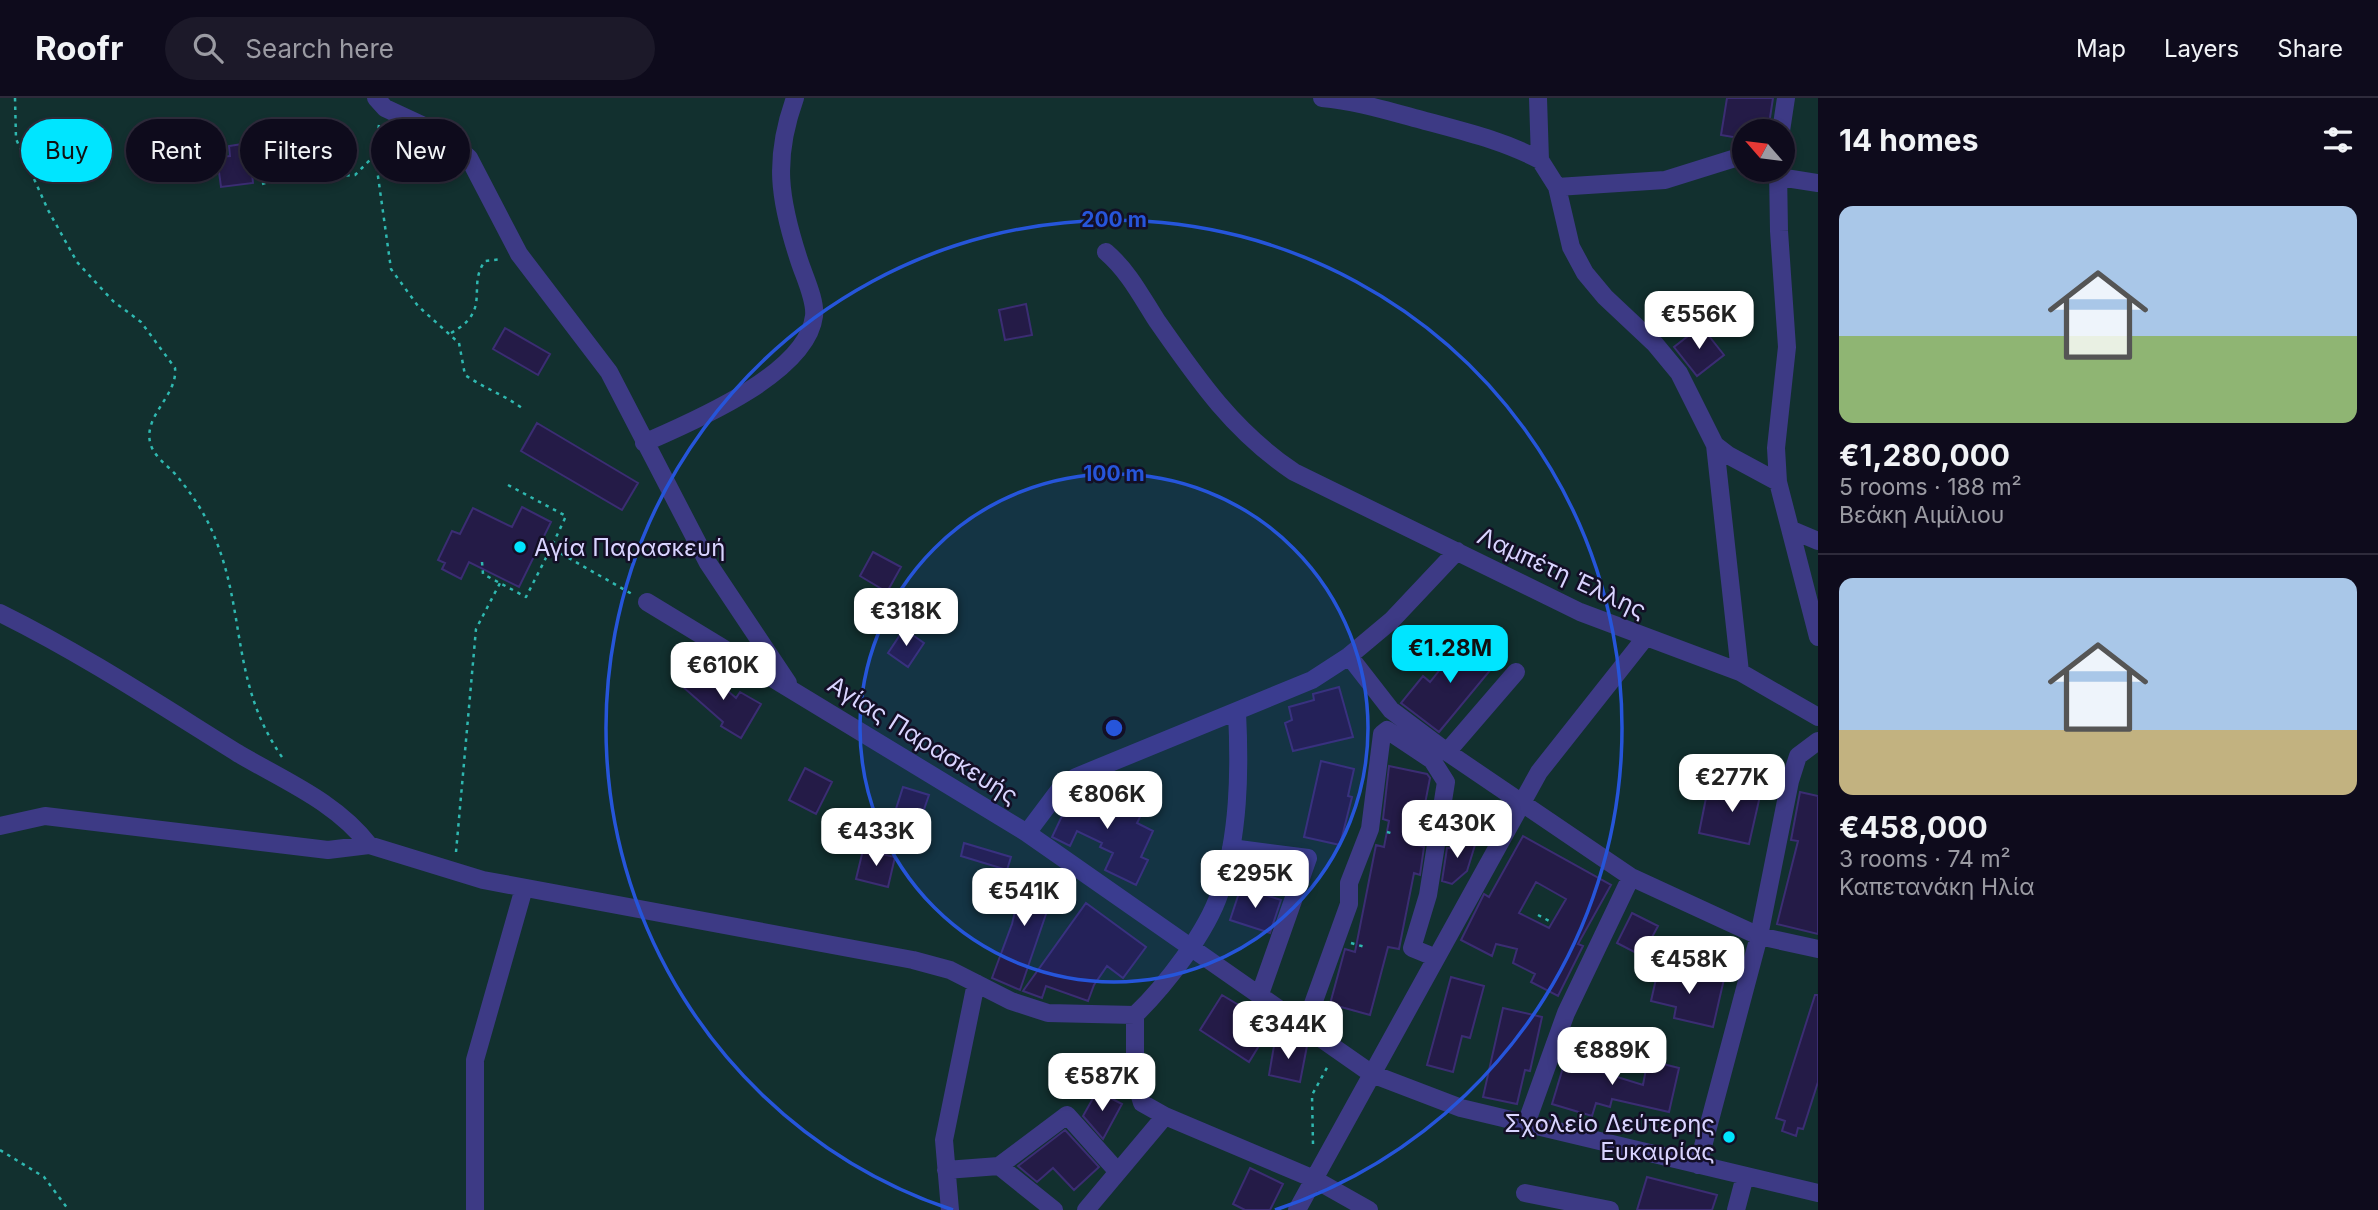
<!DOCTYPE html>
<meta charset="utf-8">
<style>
:root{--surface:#0e0b1c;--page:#1c1929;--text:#f1f3f6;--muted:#9b9ba3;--line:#2e2b3b;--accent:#00e5ff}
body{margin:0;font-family:Inter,sans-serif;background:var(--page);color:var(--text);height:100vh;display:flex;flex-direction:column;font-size:26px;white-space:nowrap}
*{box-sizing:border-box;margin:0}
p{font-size:23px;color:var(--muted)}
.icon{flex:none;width:38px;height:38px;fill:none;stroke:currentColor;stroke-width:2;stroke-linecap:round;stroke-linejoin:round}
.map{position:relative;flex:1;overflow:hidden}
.side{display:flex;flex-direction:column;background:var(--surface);width:560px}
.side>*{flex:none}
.banner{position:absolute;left:21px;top:21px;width:665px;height:63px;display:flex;gap:14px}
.needle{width:46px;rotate:298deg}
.tools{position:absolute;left:1732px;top:21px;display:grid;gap:14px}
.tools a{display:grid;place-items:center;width:63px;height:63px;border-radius:50%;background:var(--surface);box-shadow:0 4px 10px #0003,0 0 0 2px var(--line);font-size:35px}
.price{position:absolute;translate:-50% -60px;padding:0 16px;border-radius:14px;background:#fff;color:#222;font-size:23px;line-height:46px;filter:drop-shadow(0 2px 4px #0008)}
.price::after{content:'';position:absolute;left:50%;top:42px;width:21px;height:16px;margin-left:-10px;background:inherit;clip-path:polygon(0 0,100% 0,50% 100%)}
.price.selected{background:var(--accent);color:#111}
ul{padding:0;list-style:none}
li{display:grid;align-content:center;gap:14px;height:371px;padding:0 21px}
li+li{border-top:2px solid var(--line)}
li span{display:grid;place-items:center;height:217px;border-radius:14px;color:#555}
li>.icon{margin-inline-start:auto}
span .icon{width:126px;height:126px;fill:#fffc;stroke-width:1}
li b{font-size:30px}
h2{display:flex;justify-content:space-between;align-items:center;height:84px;padding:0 21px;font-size:30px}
.chip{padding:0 24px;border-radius:32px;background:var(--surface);box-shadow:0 4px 10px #0003,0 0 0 2px var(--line);font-size:24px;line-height:63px}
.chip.selected{background:var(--accent);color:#111}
header{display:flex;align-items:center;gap:42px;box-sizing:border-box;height:98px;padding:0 35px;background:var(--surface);border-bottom:2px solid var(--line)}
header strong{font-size:33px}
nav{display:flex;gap:38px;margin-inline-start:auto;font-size:24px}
.search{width:490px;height:63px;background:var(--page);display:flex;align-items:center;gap:18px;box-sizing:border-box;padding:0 24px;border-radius:38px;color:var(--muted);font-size:26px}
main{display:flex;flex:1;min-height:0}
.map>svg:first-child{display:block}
.green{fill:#12302f;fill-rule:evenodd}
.building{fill:#241b47;stroke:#3b2d73;stroke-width:2;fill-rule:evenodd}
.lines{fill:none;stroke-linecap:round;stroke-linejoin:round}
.path{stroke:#2fb8b0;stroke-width:2.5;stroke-dasharray:3.5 5;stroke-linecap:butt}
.minor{stroke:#3d3a85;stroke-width:18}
.ring{fill:none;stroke:#2655da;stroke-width:3.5}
.poi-dot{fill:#00e5ff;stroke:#130f26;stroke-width:2.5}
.labels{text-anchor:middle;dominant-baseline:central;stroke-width:5;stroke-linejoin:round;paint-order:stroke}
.poi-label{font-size:24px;fill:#d9d4ff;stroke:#130f26;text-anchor:start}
.street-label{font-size:24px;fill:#d9d4ff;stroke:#130f26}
.centre{fill:#2655da;stroke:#130f26;stroke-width:3.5}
.ring-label{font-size:21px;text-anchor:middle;font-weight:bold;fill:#2655da;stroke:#130f26;stroke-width:5;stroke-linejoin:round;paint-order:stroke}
</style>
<header>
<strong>Roofr</strong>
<div class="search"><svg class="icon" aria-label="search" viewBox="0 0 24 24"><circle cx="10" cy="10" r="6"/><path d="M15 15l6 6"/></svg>Search here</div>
<nav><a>Map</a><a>Layers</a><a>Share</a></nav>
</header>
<main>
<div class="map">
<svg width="1818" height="1112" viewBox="0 0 1818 1112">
<rect width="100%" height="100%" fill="#130f26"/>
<!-- green -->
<path class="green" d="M 0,0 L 1818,0 L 1818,1112 L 0,1112 ZM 1745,33 L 1783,33 L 1783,72 L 1745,72 Z"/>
<!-- building -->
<path class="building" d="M 1727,0 L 1773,0 L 1768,33 L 1745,33 L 1745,41 L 1721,37 Z
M 249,45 L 253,85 L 221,89 L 217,59 L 230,58 L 229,48 Z
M 1026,206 L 1032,237 L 1005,242 L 999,212 Z
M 1701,228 L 1724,257 L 1697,278 L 1674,249 Z
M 505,230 L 550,256 L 538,277 L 493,251 Z
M 537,325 L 638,385 L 622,412 L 521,353 Z
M 522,409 L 551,424 L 519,489 L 469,464 L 461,481 L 442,471 L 445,465 L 438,462 L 452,433 L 460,436 L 473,410 L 512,429 Z
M 873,454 L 901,469 L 887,494 L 860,478 Z
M 904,531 L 924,545 L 908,569 L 888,555 Z
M 1466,539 L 1497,564 L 1439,634 L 1401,605 L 1423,578 L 1430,584 Z
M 700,569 L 736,600 L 740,594 L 761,606 L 741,640 L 721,628 L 723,624 L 683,589 Z
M 1339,589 L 1353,639 L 1293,653 L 1285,625 L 1292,622 L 1289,609 L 1314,602 L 1313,596 Z
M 1321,663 L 1354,671 L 1348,698 L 1352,699 L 1340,747 L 1304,739 Z
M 1389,668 L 1427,676 L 1430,680 L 1417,747 L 1424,749 L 1420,777 L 1414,775 L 1399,851 L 1388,849 L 1370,917 L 1330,906 L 1345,851 L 1355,854 L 1376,747 L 1384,749 L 1389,723 L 1383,721 Z
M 805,670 L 832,684 L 816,716 L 789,702 Z
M 1738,684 L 1762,689 L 1749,746 L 1699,735 L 1707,695 L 1734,701 Z
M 1088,686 L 1117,700 L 1115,705 L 1141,717 L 1137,725 L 1153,733 L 1141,759 L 1148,762 L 1136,787 L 1105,772 L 1113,755 L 1100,749 L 1102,745 L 1077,733 L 1070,748 L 1052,739 L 1071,699 L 1077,702 Z
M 903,689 L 929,697 L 920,723 L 895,714 Z
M 1800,694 L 1818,698 L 1818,836 L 1777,826 L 1798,743 L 1791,742 Z
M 1523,738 L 1611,787 L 1578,846 L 1583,848 L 1558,898 L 1531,884 L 1535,876 L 1513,865 L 1517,851 L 1496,846 L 1492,858 L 1461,842 L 1484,796 L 1489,799 ZM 1536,784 L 1566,801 L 1549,830 L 1519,815 Z
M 1452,740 L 1475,747 L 1467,773 L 1452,786 L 1442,783 L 1447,750 L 1450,750 Z
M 964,745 L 1011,759 L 1007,772 L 961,758 Z
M 863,752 L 895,759 L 888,789 L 856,781 Z
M 1021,772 L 1057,784 L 1020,892 L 992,880 L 1012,826 L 1018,801 L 1012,799 Z
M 1241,789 L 1281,802 L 1270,835 L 1230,822 Z
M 1086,805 L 1146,849 L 1123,880 L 1107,868 L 1094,887 L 1088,903 L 1046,888 L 1042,900 L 1023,893 Z
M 1632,815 L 1658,828 L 1642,858 L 1617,845 Z
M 1658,872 L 1685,878 L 1686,873 L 1724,881 L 1713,929 L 1674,920 L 1676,909 L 1651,903 Z
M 1451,879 L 1484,888 L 1470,940 L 1462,938 L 1453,974 L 1427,967 Z
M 1222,897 L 1262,921 L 1255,931 L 1265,938 L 1249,964 L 1200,932 Z
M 1815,897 L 1818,897 L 1818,984 L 1803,1031 L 1798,1030 L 1796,1038 L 1782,1033 L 1785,1023 L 1776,1020 Z
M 1503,910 L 1542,919 L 1530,973 L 1525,972 L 1517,1006 L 1483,999 Z
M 1275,942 L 1307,948 L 1300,984 L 1269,977 Z
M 1568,953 L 1587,959 L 1585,969 L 1643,987 L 1646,971 L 1653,972 L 1655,964 L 1679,970 L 1669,1014 L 1612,1001 L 1610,1009 L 1596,1005 L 1592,1018 L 1552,1006 Z
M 1097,993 L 1122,1006 L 1103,1041 L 1083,1018 Z
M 1065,1032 L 1099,1069 L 1074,1092 L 1053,1070 L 1037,1084 L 1018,1068 Z
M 1250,1070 L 1283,1086 L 1270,1112 L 1245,1112 L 1233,1106 Z
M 1647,1079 L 1717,1097 L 1712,1112 L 1637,1112 Z"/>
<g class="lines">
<!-- path -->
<path class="path" d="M 15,0 L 16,41 L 48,112 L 77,164 L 113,203 L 141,224 L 175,270 C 178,297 144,317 150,344 C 153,358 167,367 176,377 C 192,396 206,417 215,440 C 246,515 231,586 282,659
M 379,27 L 375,57 L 391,171 L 418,208 L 459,245 L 465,277 C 484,290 504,297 522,310
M 262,86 L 285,80 L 355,77 L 375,57
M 451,235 C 493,212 466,189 485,163 L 502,161
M 508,387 L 566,418 L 551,450
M 482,464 L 483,476 L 526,499 L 551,450 L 632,496
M 1387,734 L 1395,736
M 456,754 L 476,531 L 500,485
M 1538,817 L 1553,825
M 1351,845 L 1365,849
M 1313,1046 L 1312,997 L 1329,966
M 0,1052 L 44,1079 L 68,1111"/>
<!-- minor -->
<path class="minor" d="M 376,0 L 385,10 L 443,37 L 469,60 L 519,156 L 609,274 L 708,465 L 788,585
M 1322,0 C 1357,3 1388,13 1422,22 C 1462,33 1502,42 1540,62
M 1538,0 L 1540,62 L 1557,89 L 1571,149 L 1585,175 L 1605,199 L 1655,246 L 1679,275 L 1715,347 L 1740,574
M 1781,33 L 1786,0
M 1778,72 L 1779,133 L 1787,249 L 1776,350 L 1778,384 L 1818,539
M 1779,79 L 1818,85
M 1557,89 L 1665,82 L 1745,57
M 1106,154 C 1129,174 1141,198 1157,223 C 1198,282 1234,334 1294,374 L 1580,514 L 1740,574 L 1818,619
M 644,345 C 692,324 807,276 814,218 C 816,202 804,178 799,162 C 779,101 773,61 795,0
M 1715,347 L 1728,357 L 1778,384
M 1792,432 L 1818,443
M 647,504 L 1027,735 L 1372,976 L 1461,1010 L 1818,1095
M 0,515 C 83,556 160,607 239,656 C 285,683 336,704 369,747
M 1349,558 L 1391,612 L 1447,654 L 1631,779 L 1759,838 L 1818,851
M 1447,654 L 1516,574
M 0,728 L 45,718 L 328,752 L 369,747 L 483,782 L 913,862 L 950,872 L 1011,903 L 1048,915 L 1135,917 C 1165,888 1207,834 1220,794 C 1239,738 1240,673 1237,614
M 1027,735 L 1060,691 L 1076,679 L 1312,582 L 1349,558 L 1392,522 L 1457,453
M 1231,750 L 1308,760 L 1260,896
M 1135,917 L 1135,982 L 1142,1005 L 1165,1018 L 1314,1081 L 1369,1112
M 1305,928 L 1349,806 L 1349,785 L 1370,731 L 1382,636 L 1387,632 L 1432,662 L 1446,684 L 1428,797 L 1412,850 L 1434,859
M 1526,1026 L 1566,915 L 1631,779
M 1698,1067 L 1759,838 L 1790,683 L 1798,658 L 1818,643
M 999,1068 L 1067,1017 L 1118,1074
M 946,1072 L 999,1068 L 1054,1112
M 1525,1095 L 1610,1112
M 475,1112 L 475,962 L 524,790
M 950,1112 L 944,1042 L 976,885
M 1086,1112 L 1165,1018
M 1297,1112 L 1539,674 L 1645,540
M 1736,1112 L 1745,1078"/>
</g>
<!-- distance rings -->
<circle cx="1114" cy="630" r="254" fill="#2655da" fill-opacity=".12"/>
<g class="ring">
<circle cx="1114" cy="630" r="254"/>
<path d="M953 1112A508 508 0 1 1 1275 1112"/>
</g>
<!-- markers -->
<g class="poi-dot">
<circle cx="520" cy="449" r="7"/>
<circle cx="1729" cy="1039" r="7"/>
</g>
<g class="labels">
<!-- poi labels -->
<g class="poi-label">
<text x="534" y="449">Αγία Παρασκευή</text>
<text x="1715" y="1025" text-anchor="end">Σχολείο Δεύτερης<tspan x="1715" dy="28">Ευκαιρίας</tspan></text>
</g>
<!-- street labels -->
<g class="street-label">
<text transform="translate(1562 475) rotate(25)">Λαμπέτη Έλλης</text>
<text transform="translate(923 642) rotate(32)">Αγίας Παρασκευής</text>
</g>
</g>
<circle cx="1114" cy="630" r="10" class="centre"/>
<g class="ring-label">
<text x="1114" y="129">200 m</text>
<text x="1114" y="383">100 m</text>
</g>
</svg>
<div class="tools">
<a><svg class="needle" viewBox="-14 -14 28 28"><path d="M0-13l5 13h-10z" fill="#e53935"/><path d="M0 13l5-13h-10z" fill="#9b9ba3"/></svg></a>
</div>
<b class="price" style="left:1699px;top:253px">€556K</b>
<b class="price" style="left:906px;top:550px">€318K</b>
<b class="price selected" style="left:1450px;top:587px">€1.28M</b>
<b class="price" style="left:723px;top:604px">€610K</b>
<b class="price" style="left:1732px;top:716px">€277K</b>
<b class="price" style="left:1107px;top:733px">€806K</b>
<b class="price" style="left:1457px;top:762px">€430K</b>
<b class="price" style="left:876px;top:770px">€433K</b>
<b class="price" style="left:1255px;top:812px">€295K</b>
<b class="price" style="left:1024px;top:830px">€541K</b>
<b class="price" style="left:1689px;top:898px">€458K</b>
<b class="price" style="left:1288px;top:963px">€344K</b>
<b class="price" style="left:1612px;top:989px">€889K</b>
<b class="price" style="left:1102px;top:1015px">€587K</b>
<div class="banner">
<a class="chip selected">Buy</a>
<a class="chip">Rent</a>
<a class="chip">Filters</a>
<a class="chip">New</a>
</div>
</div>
<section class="side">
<h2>14 homes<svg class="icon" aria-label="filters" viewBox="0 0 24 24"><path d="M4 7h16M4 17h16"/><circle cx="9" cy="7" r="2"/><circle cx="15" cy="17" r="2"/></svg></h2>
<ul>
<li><span style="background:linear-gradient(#a9c7e8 60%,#8fb573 0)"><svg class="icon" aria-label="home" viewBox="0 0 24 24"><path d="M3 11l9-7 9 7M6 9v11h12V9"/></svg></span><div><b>€1,280,000</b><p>5 rooms · 188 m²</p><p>Βεάκη Αιμίλιου</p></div></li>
<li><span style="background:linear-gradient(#a9c7e8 70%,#c2b280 0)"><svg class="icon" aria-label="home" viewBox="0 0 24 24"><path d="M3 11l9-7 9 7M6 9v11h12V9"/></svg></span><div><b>€458,000</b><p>3 rooms · 74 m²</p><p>Καπετανάκη Ηλία</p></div></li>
</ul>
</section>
</main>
